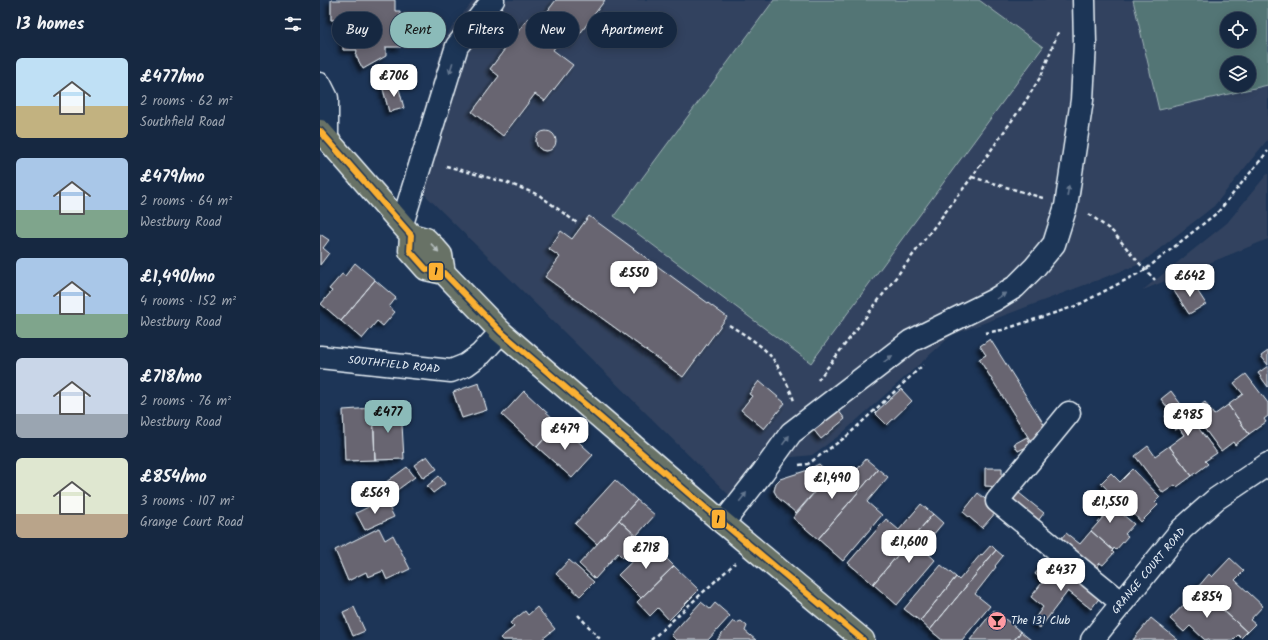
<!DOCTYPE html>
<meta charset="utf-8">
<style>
:root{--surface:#162841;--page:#1f3048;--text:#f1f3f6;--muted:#9ea6b1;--line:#35445a;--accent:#8bbbb9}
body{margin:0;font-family:Kalam,sans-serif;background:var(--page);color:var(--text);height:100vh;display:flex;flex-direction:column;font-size:15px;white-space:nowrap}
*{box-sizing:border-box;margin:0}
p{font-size:13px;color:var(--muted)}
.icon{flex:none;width:22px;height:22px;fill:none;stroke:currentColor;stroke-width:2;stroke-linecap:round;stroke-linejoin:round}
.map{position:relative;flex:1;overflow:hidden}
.panel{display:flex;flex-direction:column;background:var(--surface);width:320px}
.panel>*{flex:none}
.banner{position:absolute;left:12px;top:12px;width:380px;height:36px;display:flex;gap:8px}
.fabs{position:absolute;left:900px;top:12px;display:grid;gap:8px}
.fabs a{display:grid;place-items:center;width:36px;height:36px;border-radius:50%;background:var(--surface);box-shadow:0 2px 10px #0003,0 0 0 1px var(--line);font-size:20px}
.price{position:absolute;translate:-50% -34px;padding:0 9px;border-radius:8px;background:#fff;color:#222;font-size:13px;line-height:26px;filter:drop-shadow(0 1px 2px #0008)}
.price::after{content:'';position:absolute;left:50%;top:24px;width:12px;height:9px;margin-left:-6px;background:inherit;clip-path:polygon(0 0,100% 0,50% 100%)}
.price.current{background:var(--accent);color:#111}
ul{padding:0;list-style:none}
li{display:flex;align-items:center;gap:12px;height:100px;padding:0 16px}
li span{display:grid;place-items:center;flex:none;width:112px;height:80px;border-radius:6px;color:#555}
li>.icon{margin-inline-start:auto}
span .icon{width:48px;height:48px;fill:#fffc;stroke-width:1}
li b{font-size:17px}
h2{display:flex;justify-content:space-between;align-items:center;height:48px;padding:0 16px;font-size:17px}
.pill{padding:0 14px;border-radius:18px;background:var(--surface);box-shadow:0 2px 10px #0003,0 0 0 1px var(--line);font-size:14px;line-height:36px}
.pill.current{background:var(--accent);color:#111}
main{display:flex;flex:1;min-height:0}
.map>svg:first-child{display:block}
.built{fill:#33435f;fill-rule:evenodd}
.green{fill:#537474;stroke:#9eb2b6;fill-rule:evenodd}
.building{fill:#676571;stroke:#e8f1f8;filter:url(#shadow)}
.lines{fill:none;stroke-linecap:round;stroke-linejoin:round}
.minor-casing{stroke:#e8f1f8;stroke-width:25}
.major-casing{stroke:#e8f1f8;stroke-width:25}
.path{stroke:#e8f1f8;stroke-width:2.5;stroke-dasharray:4 3;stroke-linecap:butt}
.minor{stroke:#1d3557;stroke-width:22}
.major{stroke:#687266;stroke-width:22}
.bus-1-casing{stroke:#1d3557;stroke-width:9}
.bus-1{stroke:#fbb033;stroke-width:6}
.oneway{fill:#64778f}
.oneway2{fill:#b5bebe}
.labels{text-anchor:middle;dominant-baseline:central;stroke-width:3.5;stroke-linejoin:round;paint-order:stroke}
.street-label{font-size:11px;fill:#e8f1f8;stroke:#1d3557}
.poi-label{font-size:11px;fill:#e8f1f8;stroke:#1d3557;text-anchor:start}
.line-badge{stroke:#1d3557;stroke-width:1.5}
.pale-badge-label{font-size:11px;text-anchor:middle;font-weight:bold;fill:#111}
</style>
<main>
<section class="panel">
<h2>13 homes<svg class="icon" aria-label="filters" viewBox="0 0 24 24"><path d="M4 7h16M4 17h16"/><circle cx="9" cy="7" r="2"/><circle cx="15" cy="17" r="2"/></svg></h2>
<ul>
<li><span style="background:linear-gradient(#bfe0f5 60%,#c2b280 0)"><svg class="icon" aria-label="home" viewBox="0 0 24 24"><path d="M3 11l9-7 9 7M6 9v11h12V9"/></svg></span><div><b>£477/mo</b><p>2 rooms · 62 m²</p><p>Southfield Road</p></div></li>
<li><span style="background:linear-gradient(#a9c7e8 65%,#7fa58c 0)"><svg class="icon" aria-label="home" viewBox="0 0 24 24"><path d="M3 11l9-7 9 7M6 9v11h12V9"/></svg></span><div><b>£479/mo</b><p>2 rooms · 64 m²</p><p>Westbury Road</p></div></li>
<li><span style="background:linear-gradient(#a9c7e8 70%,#7fa58c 0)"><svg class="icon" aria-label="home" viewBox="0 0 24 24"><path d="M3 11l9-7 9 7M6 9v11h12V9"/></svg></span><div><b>£1,490/mo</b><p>4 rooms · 152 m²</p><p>Westbury Road</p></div></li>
<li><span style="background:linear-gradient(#c9d6e8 70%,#9aa5b1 0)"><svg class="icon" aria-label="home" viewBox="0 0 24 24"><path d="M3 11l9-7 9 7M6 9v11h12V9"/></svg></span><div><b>£718/mo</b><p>2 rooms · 76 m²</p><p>Westbury Road</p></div></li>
<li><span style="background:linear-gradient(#dfe7d0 70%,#b9a48a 0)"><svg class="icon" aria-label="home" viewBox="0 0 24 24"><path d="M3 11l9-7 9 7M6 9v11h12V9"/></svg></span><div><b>£854/mo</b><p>3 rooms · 107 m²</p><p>Grange Court Road</p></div></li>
</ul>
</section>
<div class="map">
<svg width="948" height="640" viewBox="0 0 948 640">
<defs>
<filter id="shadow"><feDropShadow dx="-3.5" dy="3.5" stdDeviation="2" flood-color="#0009"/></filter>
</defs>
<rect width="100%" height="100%" fill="#1d3557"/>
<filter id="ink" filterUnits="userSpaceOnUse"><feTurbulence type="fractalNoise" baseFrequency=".025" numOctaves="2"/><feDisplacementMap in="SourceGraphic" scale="8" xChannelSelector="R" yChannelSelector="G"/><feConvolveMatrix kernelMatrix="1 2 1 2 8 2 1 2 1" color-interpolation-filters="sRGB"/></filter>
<g filter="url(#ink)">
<!-- built -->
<path class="built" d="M 154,0 L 948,0 L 948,139 L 894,206 L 820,264 L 632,335 L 520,435 L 492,455 L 444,460 L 413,499 L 84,174 L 126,35 ZM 907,19 L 929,19 L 929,41 L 907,41 ZM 907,63 L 929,63 L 929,85 L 907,85 Z
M 948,173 L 948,239 L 823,290 L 907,223 Z"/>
<!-- green -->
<path class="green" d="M 454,0 L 659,0 L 723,47 L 491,363 L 294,216 Z
M 813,0 L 948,0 L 948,85 L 839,110 ZM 907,19 L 929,19 L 929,41 L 907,41 ZM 907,63 L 929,63 L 929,85 L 907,85 Z"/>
<!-- building -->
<path class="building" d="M 11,0 L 75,0 L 75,11 L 80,11 L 81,47 L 66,47 L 66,56 L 43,69 L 36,56 L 37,50 L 23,50 L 23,19 L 11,20 Z
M 236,0 L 285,0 L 253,43 L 243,36 L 233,50 L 253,65 L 225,101 L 215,94 L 183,136 L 152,112 L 179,76 L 170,69 L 208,18 L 217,25 Z
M 69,70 L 74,81 L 62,86 L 58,75 Z
M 78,85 L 84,108 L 69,112 L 63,89 Z
M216 141a10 10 0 1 1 20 0a10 10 0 1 1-20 0Z
M 269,216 L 407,317 L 363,377 L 225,277 L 240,257 L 229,249 L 241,231 L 252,239 Z
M 0,234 L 9,240 L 3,248 L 9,253 L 0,265 Z
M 35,263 L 55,280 L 21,321 L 1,304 L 12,291 L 9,289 L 22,274 L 25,276 Z
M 55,280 L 76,298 L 69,307 L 75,312 L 63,326 L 57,321 L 42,339 L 21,321 Z
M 871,281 L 886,304 L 869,314 L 854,291 Z
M 670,339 L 727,429 L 710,440 L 659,359 L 666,355 L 660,346 Z
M 948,351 L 948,365 L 941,356 Z
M 948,366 L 948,387 L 938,373 Z
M 926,374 L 948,403 L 948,416 L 944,419 L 946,422 L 929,434 L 908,405 L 923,394 L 914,383 Z
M 439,381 L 465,403 L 444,429 L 421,410 L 432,396 L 429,394 Z
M 159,383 L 167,410 L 142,418 L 133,392 Z
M 581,389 L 592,401 L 567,425 L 555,413 Z
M 204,391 L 238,423 L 217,447 L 182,415 Z
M 851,391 L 897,453 L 885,461 L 888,464 L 872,476 L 849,446 L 864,435 L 859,428 L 855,430 L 845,416 L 851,412 L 841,399 Z
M 885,402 L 894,415 L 908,405 L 929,434 L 915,445 L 913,442 L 901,451 L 872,412 Z
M 81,407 L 84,459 L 55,460 L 53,408 Z
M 53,408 L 55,460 L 25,461 L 23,410 Z
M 518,410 L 525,419 L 501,439 L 493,429 Z
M 238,423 L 273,455 L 252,478 L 217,447 Z
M 707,437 L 711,445 L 698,451 L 694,444 Z
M 828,446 L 835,456 L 849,446 L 872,476 L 857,487 L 855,485 L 843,493 L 815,456 Z
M 107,456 L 117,469 L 103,478 L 94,465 Z
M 546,459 L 558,469 L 498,539 L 473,518 L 510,474 L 524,485 Z
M 499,464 L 510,474 L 476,513 L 458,498 L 454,491 L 456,483 L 460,479 L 485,471 Z
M 87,467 L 95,477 L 69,496 L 62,485 Z
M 665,468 L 682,468 L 682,487 L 665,486 Z
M 558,469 L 568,477 L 547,502 L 562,515 L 523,561 L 498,539 Z
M 813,469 L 840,497 L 835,502 L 838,505 L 821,522 L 812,512 L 810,513 L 781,483 L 791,473 L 800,482 Z
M 119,476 L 125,484 L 113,493 L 107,486 Z
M 295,480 L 317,500 L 277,544 L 255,524 Z
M 694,489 L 724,513 L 714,526 L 684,502 Z
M 658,493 L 678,510 L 662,528 L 643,512 Z
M 777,493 L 814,524 L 805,534 L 808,536 L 796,550 L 794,548 L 793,550 L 771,531 L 784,516 L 769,503 Z
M 65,499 L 74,517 L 45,530 L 36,513 Z
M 317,500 L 335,515 L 316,536 L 299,520 Z
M 601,504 L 613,514 L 553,584 L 528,563 L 566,519 L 579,530 Z
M 613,514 L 623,523 L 602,548 L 615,560 L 577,605 L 553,584 Z
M 299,520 L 320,539 L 303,558 L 298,553 L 275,579 L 259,564 Z
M 59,528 L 65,540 L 73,535 L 90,569 L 67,580 L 63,571 L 48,577 L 46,572 L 28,581 L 15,550 Z
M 771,531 L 793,550 L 792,551 L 794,553 L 783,565 L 780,563 L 772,573 L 736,544 L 746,533 L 760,544 Z
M 331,543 L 354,566 L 321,598 L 298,575 Z
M 671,545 L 676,550 L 610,630 L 600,621 L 636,577 L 639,580 L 661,554 L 662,555 Z
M 676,550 L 683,556 L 675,566 L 676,567 L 655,594 L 670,606 L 642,640 L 622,640 L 610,630 Z
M 910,558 L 924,571 L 915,580 L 943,606 L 930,620 L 935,624 L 927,632 L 878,587 L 889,574 L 892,577 Z
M 249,560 L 274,582 L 260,596 L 236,574 Z
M 725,562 L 733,568 L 724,581 L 715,574 Z
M 738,562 L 781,596 L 771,609 L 748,591 L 720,628 L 712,622 L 723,607 L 711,597 Z
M 621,565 L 636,577 L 600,621 L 584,609 Z
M 354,566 L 379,590 L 349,620 L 338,608 L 330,616 L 317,602 Z
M 878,587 L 927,632 L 921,638 L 918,635 L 913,640 L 890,640 L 889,639 L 885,640 L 870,626 L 864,632 L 850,619 L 868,600 L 866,599 Z
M 381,602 L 390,609 L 395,603 L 410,616 L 388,640 L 356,640 L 351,635 Z
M 34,607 L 45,631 L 33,636 L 23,612 Z
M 217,607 L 235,629 L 221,640 L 182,640 L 180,638 L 194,627 L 190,623 L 205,611 L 208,615 Z
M 674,610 L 701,632 L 694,640 L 650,640 Z
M 831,618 L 858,640 L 813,640 Z
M 413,621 L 416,623 L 421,621 L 427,626 L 425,631 L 436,640 L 397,640 Z
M 701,632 L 711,640 L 694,640 Z"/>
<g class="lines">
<!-- minor casing -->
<g class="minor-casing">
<path id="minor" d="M 0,84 L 7,98 L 7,139
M 82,224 L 137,46 L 173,0
M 0,357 L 131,371 L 146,365 L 161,354 L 181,332
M 749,413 L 677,501 L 802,603
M 403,523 L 443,472 L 471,433 L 591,341 L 674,300 L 695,287 L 715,267 L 734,244 L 746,206 L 762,100 L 765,43 L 764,0
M 772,640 L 862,529 L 896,499 L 948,464"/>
</g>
<!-- major casing -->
<g class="major-casing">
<path id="major" d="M 0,131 L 91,235 L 106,239 L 114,247 L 121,255 L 124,273 L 181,332 L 403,523 L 543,640
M 91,235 L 90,251 L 106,269 L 124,273"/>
</g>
<!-- path -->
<path class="path" d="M 126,166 L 188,183 L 219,195 L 257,223
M 652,177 L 723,198
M 769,214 L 793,232 L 820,264 L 835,280
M 409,325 C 422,333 436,341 447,352 C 458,363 469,386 474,401
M 665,333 L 682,330 L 756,306 L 825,270 L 898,212 L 948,151
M 498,380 L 652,177 L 705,102 L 721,76 L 739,30
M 479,465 L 488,464 L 527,436 L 603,365
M 258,615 L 281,640
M 331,640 L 415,563"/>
<!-- minor -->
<use href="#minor" class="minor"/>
<!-- major -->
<use href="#major" class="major"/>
<!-- bus-1 casing -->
<g class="bus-1-casing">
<path id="bus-1" d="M 0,131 L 91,235 L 90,251 L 106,269 L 124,273 L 181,332 L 403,523 L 543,640"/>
</g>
<!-- bus-1 -->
<use href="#bus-1" class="bus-1"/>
</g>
<!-- one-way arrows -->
<defs><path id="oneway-solid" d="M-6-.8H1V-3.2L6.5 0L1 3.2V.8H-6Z"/></defs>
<g class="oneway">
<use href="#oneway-solid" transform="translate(131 68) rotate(107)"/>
<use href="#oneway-solid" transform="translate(748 191) rotate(-81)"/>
<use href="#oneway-solid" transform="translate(681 296) rotate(-33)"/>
<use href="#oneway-solid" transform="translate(568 359) rotate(-37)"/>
<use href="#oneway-solid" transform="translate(466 440) rotate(-54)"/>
<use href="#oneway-solid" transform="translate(423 497) rotate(-52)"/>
</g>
<use class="oneway2" href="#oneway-solid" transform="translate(115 248) rotate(47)"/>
</g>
<!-- icons -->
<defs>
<g id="bar-disc" transform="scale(1)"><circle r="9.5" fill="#ff9aa2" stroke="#1d3557"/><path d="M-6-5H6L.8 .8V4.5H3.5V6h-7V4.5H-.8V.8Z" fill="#111"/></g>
</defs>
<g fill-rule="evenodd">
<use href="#bar-disc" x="677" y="621"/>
</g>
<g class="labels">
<!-- street labels -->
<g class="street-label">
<text transform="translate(74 365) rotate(6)">SOUTHFIELD ROAD</text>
<text transform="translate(829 571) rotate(-50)">GRANGE COURT ROAD</text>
</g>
<!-- poi labels -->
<g class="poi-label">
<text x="691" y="621">The 131 Club</text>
</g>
</g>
<g class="line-badge">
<rect x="108" y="262" width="16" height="19" rx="4" fill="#fbb033"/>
<rect x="391" y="509" width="15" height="20" rx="4" fill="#fbb033"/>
</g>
<g class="pale-badge-label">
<text x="116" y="275">1</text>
<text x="398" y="523">1</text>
</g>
</svg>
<div class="fabs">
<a><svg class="icon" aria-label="locate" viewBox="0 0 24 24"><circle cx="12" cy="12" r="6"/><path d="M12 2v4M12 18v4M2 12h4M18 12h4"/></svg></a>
<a><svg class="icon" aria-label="layers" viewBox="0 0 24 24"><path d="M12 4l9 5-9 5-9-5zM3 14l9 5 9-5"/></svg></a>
</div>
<b class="price" style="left:74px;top:98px">£706</b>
<b class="price" style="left:314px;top:295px">£550</b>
<b class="price" style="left:870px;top:298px">£642</b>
<b class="price current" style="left:68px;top:434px">£477</b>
<b class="price" style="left:868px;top:437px">£985</b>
<b class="price" style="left:245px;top:451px">£479</b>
<b class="price" style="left:512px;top:500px">£1,490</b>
<b class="price" style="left:55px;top:515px">£569</b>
<b class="price" style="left:790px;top:524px">£1,550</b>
<b class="price" style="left:589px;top:564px">£1,600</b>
<b class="price" style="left:326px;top:570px">£718</b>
<b class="price" style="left:741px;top:592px">£437</b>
<b class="price" style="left:887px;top:619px">£854</b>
<div class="banner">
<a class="pill">Buy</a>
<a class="pill current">Rent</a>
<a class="pill">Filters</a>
<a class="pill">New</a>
<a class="pill">Apartment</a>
</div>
</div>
</main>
